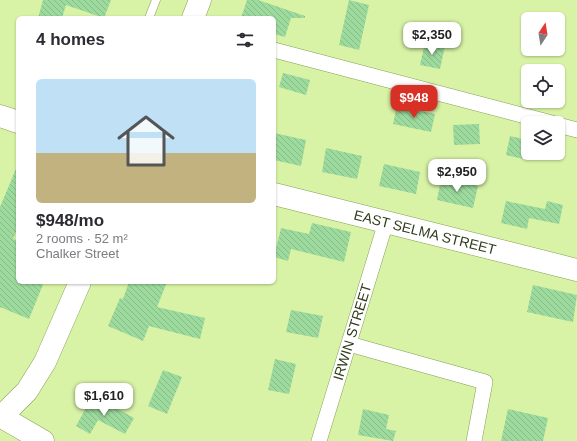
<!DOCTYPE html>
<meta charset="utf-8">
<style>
:root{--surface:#fff;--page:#f7f7f7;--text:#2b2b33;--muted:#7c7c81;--line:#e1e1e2;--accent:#d93025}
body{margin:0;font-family:Helvetica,sans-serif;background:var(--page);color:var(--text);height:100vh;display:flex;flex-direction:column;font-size:15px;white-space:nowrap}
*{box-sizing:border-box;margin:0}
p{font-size:13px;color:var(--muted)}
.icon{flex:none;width:22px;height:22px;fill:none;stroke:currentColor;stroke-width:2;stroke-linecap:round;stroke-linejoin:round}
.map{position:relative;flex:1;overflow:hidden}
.panel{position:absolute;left:16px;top:16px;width:260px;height:268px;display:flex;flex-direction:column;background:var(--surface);border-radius:6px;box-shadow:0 1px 3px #0004}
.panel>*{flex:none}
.needle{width:26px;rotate:12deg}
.fabs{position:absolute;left:521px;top:12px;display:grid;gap:8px}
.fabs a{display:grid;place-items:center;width:44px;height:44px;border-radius:6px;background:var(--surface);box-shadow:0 1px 3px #0004;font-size:20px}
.price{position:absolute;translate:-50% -34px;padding:0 9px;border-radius:8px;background:#fff;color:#222;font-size:13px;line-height:26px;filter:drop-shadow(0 1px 2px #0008)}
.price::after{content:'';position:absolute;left:50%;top:24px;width:12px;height:9px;margin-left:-6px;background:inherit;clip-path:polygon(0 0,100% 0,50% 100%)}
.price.selected{background:var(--accent);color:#fff}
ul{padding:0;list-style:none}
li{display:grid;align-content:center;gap:8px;height:212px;padding:0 20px}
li+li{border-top:1px solid var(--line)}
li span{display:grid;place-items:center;height:124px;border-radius:6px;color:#555}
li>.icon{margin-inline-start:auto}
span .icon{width:72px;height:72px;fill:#fffc;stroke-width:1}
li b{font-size:17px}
h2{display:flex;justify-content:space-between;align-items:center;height:48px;padding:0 20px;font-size:17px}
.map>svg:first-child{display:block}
.building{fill:url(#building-back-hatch)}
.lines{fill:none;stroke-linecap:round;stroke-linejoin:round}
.lane-casing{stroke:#87a056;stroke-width:9}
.street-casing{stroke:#87a056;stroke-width:16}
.secondary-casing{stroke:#87a056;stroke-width:23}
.lane{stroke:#fff;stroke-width:8}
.street{stroke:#fff;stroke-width:15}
.secondary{stroke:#fff;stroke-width:22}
.labels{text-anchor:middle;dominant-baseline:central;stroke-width:3.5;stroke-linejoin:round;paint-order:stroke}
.street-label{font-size:14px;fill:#313c1c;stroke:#fff}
</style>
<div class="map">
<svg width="577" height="441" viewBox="0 0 577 441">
<defs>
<pattern id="building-back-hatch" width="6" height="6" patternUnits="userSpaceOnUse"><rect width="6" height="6" fill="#9dda9d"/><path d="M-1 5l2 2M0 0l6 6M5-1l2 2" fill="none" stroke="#88bc87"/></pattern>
</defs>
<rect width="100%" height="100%" fill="#d8f3a6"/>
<!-- building -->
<path class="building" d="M 43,0 L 111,0 L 104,18 L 66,5 L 62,18 L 38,18 Z
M 247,0 L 258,0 L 305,16 L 305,18 L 291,18 L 285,37 L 274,34 L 274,18 L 241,18 Z
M 349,0 L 369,5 L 359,50 L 339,45 Z
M 425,42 L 445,46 L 440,69 L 420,65 Z
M 283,73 L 310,80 L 306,95 L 279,87 Z
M 397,106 L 435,114 L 431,132 L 393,124 Z
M 479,124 L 480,144 L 454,145 L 453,125 Z
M 274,133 L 306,140 L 301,166 L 274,160 Z
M 510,136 L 528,140 L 528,160 L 506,155 Z
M 326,148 L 362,156 L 357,179 L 322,172 Z
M 18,164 L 18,227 L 13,239 L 18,241 L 18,282 L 44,282 L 29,319 L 0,307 L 0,207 Z
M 384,164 L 420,172 L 416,194 L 379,186 Z
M 441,179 L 478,186 L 473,208 L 437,200 Z
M 506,201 L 545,209 L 547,201 L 563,205 L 559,224 L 529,218 L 527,229 L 501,223 Z
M 312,223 L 351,232 L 344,262 L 291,249 L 288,261 L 274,257 L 281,228 L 309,234 Z
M 129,282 L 167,282 L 157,307 L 205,318 L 200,339 L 149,326 L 143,341 L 108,326 L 120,298 L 123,299 Z
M 533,285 L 577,295 L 573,322 L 527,312 Z
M 291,310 L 323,316 L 318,338 L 286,332 Z
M 275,359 L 296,364 L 289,394 L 268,390 Z
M 163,370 L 182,377 L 167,414 L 148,406 Z
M 93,395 L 134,418 L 125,434 L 98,420 L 90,434 L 76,426 Z
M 363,409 L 389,415 L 386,429 L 396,431 L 393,441 L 358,435 Z
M 508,409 L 548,418 L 543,441 L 501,441 Z"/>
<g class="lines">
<!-- lane casing -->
<g class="lane-casing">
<path id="lane" d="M 149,18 L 156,0"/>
</g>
<!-- street casing -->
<g class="street-casing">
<path id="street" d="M 274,50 L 552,123
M 558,125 L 577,130
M 349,344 L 485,382 L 474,441
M 319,441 L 386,222"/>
</g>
<!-- secondary casing -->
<g class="secondary-casing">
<path id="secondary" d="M 193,18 L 200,0
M 0,116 L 18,122
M 274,194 L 577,270
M 0,416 L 43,441
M 0,418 L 27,391 L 45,362 L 80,282"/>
</g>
<!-- lane -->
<use href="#lane" class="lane"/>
<!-- street -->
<use href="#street" class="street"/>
<!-- secondary -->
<use href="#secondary" class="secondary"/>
</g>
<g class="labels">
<!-- street labels -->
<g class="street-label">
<text transform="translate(425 232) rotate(14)">EAST SELMA STREET</text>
<text transform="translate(352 332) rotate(-73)">IRWIN STREET</text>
</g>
</g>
</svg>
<div class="fabs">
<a><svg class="needle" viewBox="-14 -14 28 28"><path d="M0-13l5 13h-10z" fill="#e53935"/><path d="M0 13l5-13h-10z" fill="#7c7c81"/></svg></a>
<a><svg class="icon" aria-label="locate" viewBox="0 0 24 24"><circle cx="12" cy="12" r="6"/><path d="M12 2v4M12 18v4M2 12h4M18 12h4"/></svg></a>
<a><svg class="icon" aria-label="layers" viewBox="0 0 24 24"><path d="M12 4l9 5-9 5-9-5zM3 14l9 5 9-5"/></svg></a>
</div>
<b class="price" style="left:432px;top:56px">$2,350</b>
<b class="price selected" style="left:414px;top:119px">$948</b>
<b class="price" style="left:457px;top:193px">$2,950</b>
<b class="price" style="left:104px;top:417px">$1,610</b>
<section class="panel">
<h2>4 homes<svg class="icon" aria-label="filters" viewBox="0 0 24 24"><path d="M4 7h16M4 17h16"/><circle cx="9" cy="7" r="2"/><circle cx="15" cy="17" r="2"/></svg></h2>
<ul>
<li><span style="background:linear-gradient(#bfe0f5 60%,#c2b280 0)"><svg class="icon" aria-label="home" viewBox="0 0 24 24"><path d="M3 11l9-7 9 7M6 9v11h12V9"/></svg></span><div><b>$948/mo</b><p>2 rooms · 52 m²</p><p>Chalker Street</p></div></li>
</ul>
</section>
</div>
